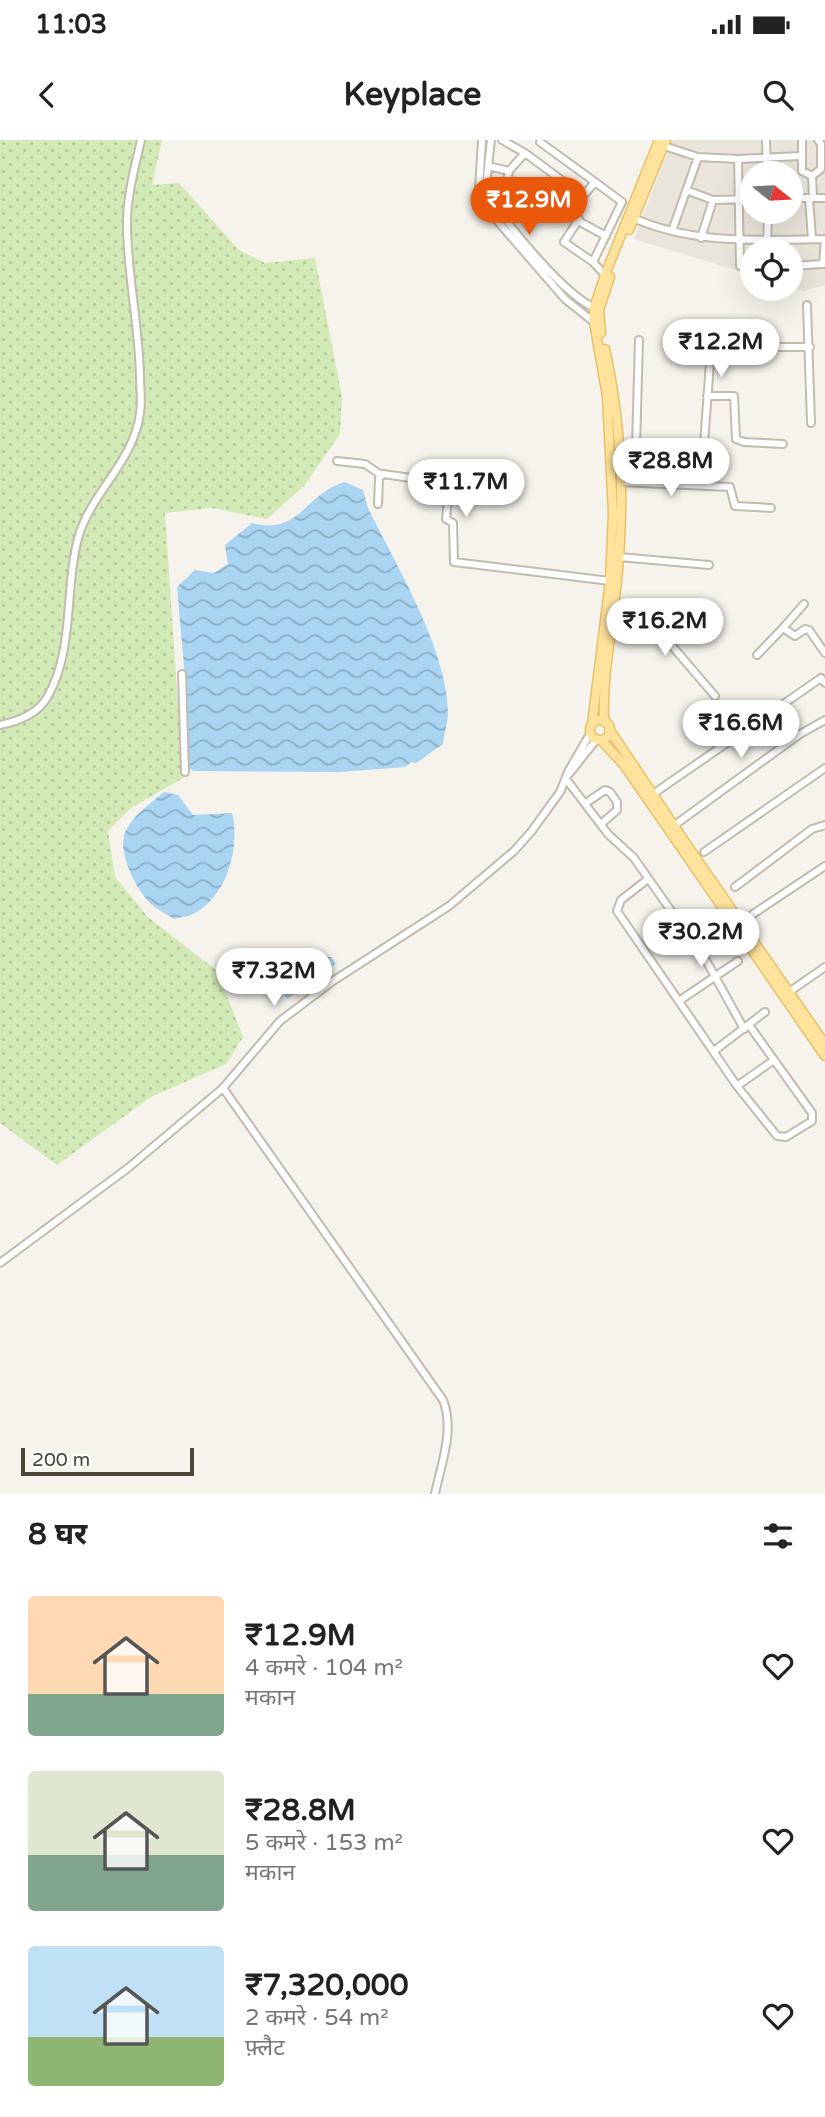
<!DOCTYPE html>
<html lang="hi">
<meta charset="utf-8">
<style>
:root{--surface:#fff;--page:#f6f6f6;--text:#222;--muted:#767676;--accent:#ea580c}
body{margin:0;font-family:"Varela Round","Noto Sans Devanagari",sans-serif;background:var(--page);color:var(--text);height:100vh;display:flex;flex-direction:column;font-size:26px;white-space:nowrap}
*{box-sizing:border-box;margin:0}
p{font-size:23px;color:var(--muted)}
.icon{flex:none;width:38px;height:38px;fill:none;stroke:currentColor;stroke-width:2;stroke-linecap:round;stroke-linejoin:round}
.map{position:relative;height:1354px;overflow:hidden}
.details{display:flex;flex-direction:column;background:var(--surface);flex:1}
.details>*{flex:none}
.needle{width:46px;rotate:108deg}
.buttons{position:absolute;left:740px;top:21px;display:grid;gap:14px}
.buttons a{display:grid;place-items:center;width:63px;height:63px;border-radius:50%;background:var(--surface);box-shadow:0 7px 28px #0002;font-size:35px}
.scale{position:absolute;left:21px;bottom:18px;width:173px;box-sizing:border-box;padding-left:7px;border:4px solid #4b4439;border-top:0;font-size:19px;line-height:24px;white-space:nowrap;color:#4b4439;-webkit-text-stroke:5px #fff;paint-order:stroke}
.price{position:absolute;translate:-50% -60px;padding:0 16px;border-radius:24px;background:#fff;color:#222;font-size:23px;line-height:46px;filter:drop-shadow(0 2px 4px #0008)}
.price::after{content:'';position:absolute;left:50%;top:42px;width:21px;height:16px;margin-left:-10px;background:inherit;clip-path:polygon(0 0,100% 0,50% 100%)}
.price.active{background:var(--accent);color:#fff}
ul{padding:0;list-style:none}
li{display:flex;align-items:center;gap:21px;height:175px;padding:0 28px}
li span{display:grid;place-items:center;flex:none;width:196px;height:140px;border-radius:7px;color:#555}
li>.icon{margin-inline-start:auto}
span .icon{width:84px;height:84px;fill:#fffc;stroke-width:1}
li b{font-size:30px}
h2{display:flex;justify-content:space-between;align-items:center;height:84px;padding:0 28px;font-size:30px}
.status{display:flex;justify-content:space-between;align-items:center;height:49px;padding:0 35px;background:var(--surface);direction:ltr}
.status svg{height:19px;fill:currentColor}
header{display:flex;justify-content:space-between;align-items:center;height:91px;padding:0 28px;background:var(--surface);font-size:32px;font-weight:800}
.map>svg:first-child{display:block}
.residential{fill:#eae5da;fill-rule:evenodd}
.grass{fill:url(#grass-dots)}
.water{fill:url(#water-waves)}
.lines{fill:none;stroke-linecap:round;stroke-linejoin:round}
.minor-casing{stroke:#c2bbae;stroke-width:10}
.major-casing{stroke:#e6c16a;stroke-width:11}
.minor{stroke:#fff;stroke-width:6}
.major{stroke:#ffe39c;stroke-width:8}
</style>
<div class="status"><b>11:03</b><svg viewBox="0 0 49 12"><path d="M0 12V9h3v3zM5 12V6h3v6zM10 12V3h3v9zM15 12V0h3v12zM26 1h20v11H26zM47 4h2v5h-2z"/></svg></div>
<header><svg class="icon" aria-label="back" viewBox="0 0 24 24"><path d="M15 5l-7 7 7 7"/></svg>Keyplace<svg class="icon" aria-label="search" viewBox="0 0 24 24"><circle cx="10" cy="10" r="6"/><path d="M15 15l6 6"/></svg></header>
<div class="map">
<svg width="825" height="1354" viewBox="0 0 825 1354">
<defs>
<pattern id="grass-dots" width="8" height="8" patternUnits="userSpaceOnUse" patternTransform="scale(1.75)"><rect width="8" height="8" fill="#d2eab5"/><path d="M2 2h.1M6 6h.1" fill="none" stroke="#b6ca9c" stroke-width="1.8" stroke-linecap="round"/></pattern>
<pattern id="water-waves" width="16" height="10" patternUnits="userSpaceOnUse" patternTransform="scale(1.75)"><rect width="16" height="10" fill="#a9d4f2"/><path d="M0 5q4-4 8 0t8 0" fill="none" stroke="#8caec5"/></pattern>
</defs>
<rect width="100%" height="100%" fill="#f6f3ec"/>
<!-- residential -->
<path class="residential" d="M 672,0 L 825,0 L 825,145 L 803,151 L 791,147 L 791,110 L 752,110 L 752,135 L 634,99 ZM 752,33 L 791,33 L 791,72 L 752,72 Z"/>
<!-- grass -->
<path class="grass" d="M 0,0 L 162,0 L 152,45 L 179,43 L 239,110 L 265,123 L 315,118 L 342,257 L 340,294 L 304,346 L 267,379 L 212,368 L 165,373 L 183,638 L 131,668 L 108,691 L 115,737 L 148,777 L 217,831 L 243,897 L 226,924 L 151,957 L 57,1025 L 0,983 Z"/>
<!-- water -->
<path class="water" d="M 345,342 L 363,350 L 368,368 C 396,425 447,509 448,572 C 448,582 444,594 443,604 L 416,623 L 411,622 L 405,627 L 339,632 L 194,631 L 188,627 L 185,538 L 177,447 L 195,430 L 214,433 L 228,424 L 225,405 L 252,383 C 300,396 305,353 345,342 Z
M 164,652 L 178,655 L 193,675 L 232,673 C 241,707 226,760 191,775 C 186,777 180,777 174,779 C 167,774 158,770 151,764 C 137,751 119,716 124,696 C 129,678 151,663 164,652 Z
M 314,816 L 331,817 L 336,824 L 287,859 L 284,853 C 289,839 300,823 314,816 Z"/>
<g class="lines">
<!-- minor casing -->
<g class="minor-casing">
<path id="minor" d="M 482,0 L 479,49 L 481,62 L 565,159 L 595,183
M 491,0 L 486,45 L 490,60 C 513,90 564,156 597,169
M 502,0 L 525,13
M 766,0 L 767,33
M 802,0 L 802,31 L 812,36
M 540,2 L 595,42
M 661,5 L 698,17 L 738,19 L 801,16
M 738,19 L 740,126
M 488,26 L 509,31 C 503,54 511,62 528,77
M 509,31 L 525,13 L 583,56 L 595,42 L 622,62 L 593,122 L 605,135
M 686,50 L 713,60 L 752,59
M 583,56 L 571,73 L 571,77 L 606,96
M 791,58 L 825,58
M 809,58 L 812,99
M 813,58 L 812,36 L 821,29 L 821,4 L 818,0
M 631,77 C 692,105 759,100 825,99
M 579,79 L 564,102 L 593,122
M 672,91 L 698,17
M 701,98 L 713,60
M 767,110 L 768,72
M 791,126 L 823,124 L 825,99
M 807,165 L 811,283
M 707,256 L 734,256 L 736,299 L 744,302 L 783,304
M 337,321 L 365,324 L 381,335
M 620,342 L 730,347 L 735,366 L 771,368
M 635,342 L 639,200
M 701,345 L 711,209 L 715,207 L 810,207
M 378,364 L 379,338 L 383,334 L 446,343 L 449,351 L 446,379 L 453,383 L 454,422 L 610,441
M 619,417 L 709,425
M 612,483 L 651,491 L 667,500 L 715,556
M 783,488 L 804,464
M 757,515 L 783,488 L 795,496 L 805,489 L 809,490 L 825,513
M 182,534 L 185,632
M 0,585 C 19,581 38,574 48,556 C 75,508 64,447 79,395 C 92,352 134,321 140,273 C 142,262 140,248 140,236 C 139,185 127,134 127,83 C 127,55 135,27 141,0
M 569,634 L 596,600
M 566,639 L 608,694 L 634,718 L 707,822 L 744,889
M 653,654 L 821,538 L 825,543
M 586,663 L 605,650 L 610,652 L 617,662 L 617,670 L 601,684
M 672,687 L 800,594 L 825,580
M 704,712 L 825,628
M 648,739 L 621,760 L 617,771 L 737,946 L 777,996 L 786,997 L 812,981 L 812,973 L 749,885
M 735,747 L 812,689 L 825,685
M 753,774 L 825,726
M 789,852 L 825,827
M 679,861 L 738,821
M 714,911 L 765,872
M 737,946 L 774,920
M 223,948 L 443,1260 C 455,1290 441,1324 435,1354
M 0,1123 L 128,1028 L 223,948 L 280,881 L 333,841 L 449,766 L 514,711 L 531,692 L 560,652 L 569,630 L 590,594"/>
</g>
<!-- major casing -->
<g class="major-casing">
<path id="major" d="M 629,90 L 666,0
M 601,193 L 599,170 L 610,137
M590 590a10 10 0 1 1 20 0a10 10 0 1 1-20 0Z
M 604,582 C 602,537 612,493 616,449 C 625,370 622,286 605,209
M 592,584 L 610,441 L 613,373 L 607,256 L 594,182 L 594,168 L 605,135 L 659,0
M 609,589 L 687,705 L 825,904
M 601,600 L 624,625 L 825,916"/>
</g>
<!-- minor -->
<use href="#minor" class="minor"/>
<!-- major -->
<use href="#major" class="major"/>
</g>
</svg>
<div class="buttons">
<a><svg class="needle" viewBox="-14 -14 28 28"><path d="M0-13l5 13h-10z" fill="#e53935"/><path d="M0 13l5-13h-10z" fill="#767676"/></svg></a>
<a><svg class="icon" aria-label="locate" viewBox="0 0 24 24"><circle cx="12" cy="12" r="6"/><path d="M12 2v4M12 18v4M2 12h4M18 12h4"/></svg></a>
</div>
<div class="scale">200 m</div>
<b class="price active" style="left:529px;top:97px">₹12.9M</b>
<b class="price" style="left:721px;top:239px">₹12.2M</b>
<b class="price" style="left:671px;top:358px">₹28.8M</b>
<b class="price" style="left:466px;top:379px">₹11.7M</b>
<b class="price" style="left:665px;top:518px">₹16.2M</b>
<b class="price" style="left:741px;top:620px">₹16.6M</b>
<b class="price" style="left:701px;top:829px">₹30.2M</b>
<b class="price" style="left:274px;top:868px">₹7.32M</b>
</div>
<section class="details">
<h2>8 घर<svg class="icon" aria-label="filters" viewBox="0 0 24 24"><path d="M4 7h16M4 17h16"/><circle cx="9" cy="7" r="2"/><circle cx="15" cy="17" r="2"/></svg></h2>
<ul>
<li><span style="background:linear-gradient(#ffd9b3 70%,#7fa58c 0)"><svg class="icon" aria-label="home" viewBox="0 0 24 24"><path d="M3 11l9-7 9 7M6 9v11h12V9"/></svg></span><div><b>₹12.9M</b><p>4 कमरे · 104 m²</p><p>मकान</p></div><svg class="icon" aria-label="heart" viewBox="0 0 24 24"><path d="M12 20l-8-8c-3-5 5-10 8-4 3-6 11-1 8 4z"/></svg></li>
<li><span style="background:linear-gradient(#dfe7d0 60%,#7fa58c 0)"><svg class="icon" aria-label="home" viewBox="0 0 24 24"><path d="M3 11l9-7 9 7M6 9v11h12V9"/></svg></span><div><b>₹28.8M</b><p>5 कमरे · 153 m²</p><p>मकान</p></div><svg class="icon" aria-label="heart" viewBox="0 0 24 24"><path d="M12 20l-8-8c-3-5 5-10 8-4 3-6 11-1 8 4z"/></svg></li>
<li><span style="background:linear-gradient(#bfe0f5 65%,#8fb573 0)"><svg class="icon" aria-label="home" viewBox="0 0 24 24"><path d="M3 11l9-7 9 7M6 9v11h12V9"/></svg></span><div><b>₹7,320,000</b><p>2 कमरे · 54 m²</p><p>फ़्लैट</p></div><svg class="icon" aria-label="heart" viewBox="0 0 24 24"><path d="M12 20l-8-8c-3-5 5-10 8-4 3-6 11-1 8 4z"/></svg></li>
</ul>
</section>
